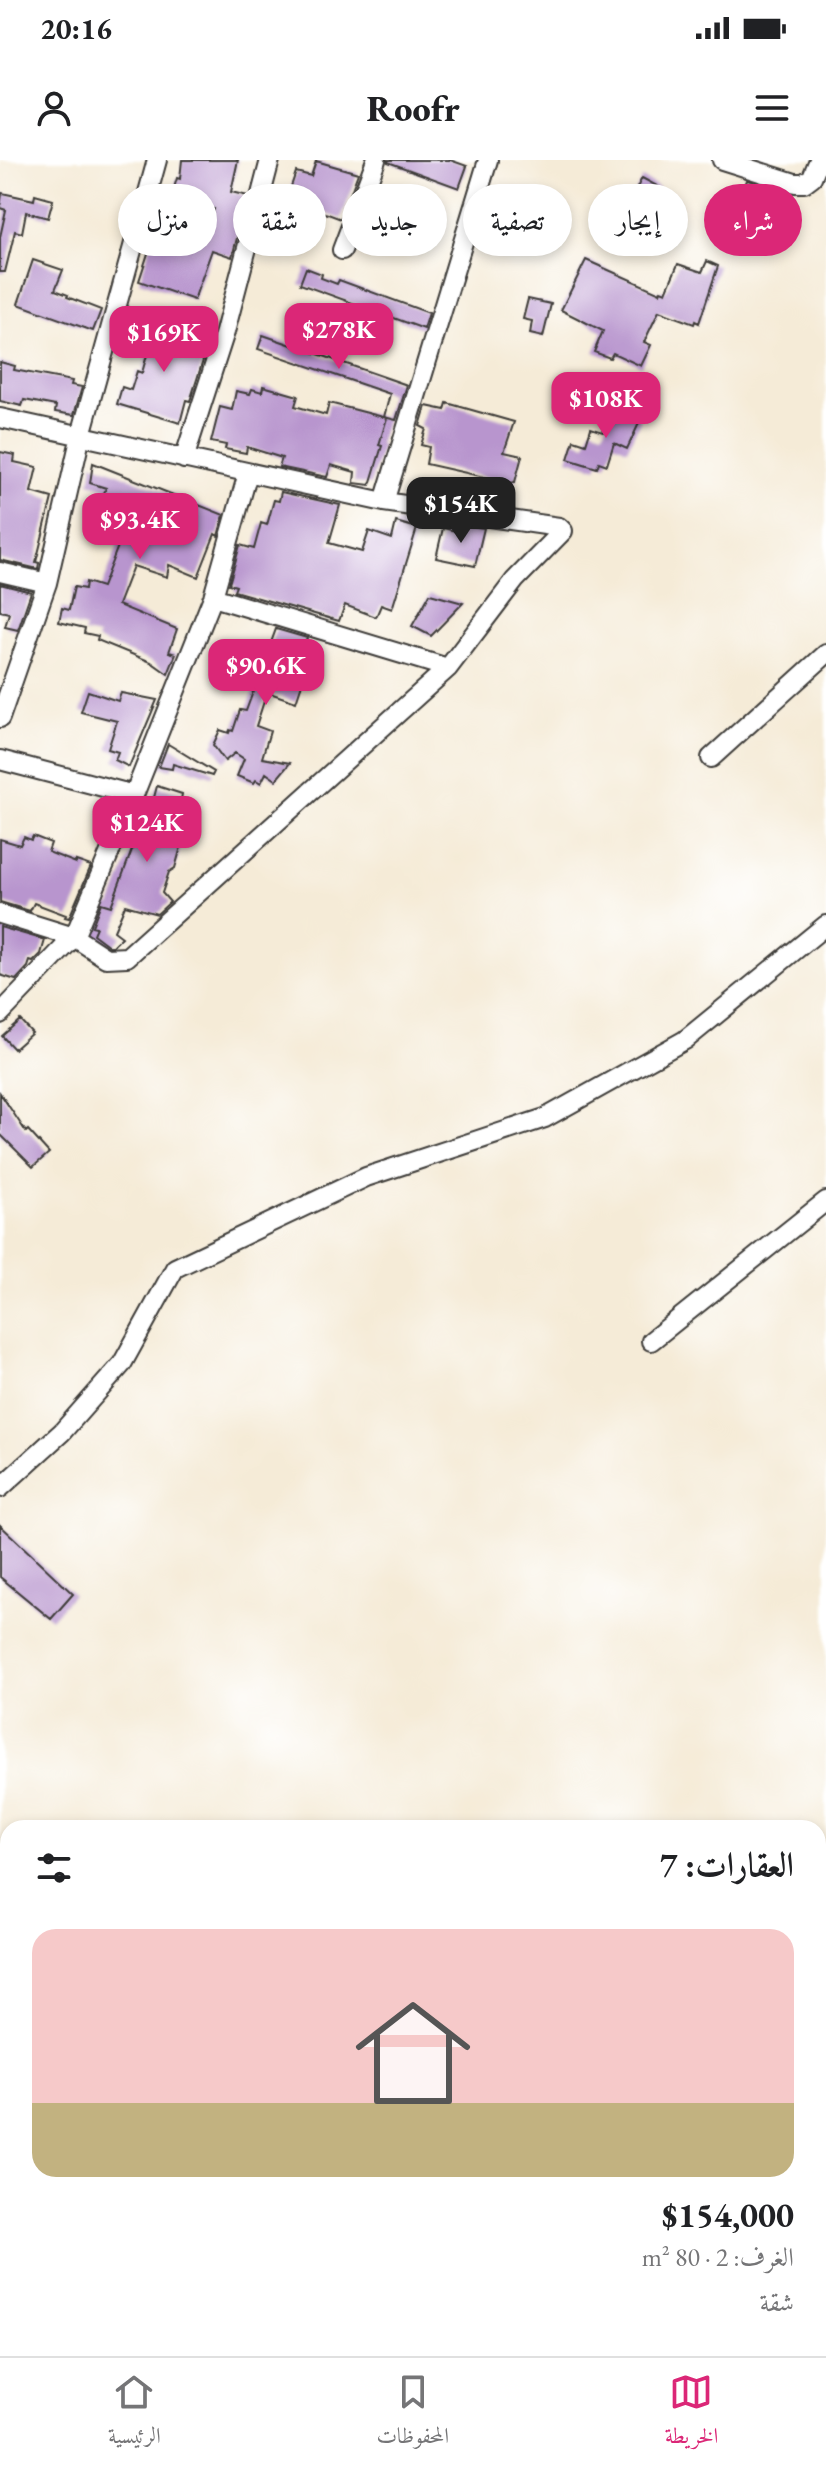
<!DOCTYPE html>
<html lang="ar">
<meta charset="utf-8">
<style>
:root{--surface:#fff;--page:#f6f6f6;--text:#202124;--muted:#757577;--line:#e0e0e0;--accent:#db2777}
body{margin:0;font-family:"EB Garamond",Amiri,serif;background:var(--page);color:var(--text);direction:rtl;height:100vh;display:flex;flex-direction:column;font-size:30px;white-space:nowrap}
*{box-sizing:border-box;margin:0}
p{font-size:26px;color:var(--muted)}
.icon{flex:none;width:44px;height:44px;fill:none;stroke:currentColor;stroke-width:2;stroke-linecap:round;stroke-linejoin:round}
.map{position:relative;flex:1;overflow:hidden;direction:ltr}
.details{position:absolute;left:0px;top:1660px;width:826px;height:536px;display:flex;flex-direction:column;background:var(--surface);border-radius:24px 24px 0 0;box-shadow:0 4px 12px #0003;direction:rtl}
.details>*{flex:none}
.guide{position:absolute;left:24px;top:24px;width:778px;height:72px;direction:rtl;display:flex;gap:16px}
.price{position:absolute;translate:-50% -68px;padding:0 18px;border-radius:16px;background:var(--accent);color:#fff;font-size:26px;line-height:52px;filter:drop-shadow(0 2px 4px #0008)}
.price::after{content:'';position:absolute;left:50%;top:48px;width:24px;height:18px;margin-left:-12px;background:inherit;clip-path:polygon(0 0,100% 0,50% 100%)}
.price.on{background:#222;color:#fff}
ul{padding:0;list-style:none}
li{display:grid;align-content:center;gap:16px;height:424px;padding:0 32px}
li span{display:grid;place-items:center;height:248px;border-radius:24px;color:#555}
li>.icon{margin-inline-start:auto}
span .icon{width:144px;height:144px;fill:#fffc;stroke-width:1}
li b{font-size:34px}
h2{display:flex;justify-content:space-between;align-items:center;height:96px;padding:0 32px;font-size:34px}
.pill{padding:0 28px;border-radius:36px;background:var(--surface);box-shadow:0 4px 12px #0003;font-size:28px;line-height:72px}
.pill.on{background:var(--accent);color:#fff}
.status{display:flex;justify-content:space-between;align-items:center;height:56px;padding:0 40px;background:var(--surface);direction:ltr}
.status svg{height:22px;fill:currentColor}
header{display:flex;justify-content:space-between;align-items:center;height:104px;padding:0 32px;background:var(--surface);font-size:36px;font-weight:800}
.dock{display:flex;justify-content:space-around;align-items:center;height:112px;border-top:2px solid var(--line);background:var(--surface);font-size:22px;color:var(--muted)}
.dock a{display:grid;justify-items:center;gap:4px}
.dock .on{color:var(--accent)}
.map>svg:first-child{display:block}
.building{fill:#b895ce}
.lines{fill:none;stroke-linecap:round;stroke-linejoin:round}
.minor-casing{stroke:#3d3b38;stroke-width:22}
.trunk-casing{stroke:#3d3b38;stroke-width:32}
.minor{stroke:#fff;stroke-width:18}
.trunk{stroke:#fcba8d;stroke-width:28}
</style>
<div class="status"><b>20:16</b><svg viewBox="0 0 49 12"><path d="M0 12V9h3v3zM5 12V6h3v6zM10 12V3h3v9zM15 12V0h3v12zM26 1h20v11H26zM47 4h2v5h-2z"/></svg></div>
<header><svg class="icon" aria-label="menu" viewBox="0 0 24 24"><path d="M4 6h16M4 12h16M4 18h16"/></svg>Roofr<svg class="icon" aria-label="person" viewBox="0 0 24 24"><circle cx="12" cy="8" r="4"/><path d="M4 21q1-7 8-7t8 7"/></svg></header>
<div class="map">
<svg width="826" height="2196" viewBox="0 0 826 2196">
<rect width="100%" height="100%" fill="#fff"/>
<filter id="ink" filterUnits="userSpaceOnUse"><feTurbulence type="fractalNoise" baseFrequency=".0125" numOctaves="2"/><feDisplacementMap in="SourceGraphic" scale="16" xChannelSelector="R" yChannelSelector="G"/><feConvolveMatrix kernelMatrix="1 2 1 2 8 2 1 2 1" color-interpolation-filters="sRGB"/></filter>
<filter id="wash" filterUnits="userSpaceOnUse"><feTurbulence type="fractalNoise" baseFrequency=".006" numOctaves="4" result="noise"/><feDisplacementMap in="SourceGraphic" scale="32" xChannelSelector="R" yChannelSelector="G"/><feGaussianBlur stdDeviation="1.8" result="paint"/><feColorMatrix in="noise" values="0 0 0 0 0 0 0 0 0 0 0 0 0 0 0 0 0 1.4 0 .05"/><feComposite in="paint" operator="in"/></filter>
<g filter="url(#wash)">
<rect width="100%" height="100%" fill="#f5ebd7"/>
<g id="blocks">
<!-- building -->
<path class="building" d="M 182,0 L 238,0 L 231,32 L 248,36 L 232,97 L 212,90 L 194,140 L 139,121 L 155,72 L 193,85 L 196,75 L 205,78 L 214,49 L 171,38 L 177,18 L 180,19 Z
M 388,0 L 450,0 L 467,6 L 459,28 L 388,2 Z
M 316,1 L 358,13 L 341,59 L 312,48 L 305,68 L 292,63 L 284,89 L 271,85 L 296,12 L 311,16 Z
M 642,18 L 659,27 L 658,38 L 665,50 L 665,60 L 668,63 L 664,72 L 658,70 L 653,79 L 621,61 L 627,50 L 616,46 L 630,41 Z
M 747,20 L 762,25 L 746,67 L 730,61 Z
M 2,33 L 34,40 L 35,35 L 53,40 L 48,58 L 26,52 L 22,73 L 15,71 L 5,112 L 0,112 L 0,77 L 6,50 L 0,48 Z
M 33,100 L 63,110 L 55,130 L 68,135 L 67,137 L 101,150 L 93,171 L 18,144 Z
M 586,100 L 660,133 L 661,130 L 666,132 L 678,104 L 702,112 L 707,101 L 718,106 L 699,163 L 695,161 L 694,164 L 659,151 L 644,182 L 651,185 L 641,206 L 613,193 L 610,198 L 594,192 L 603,171 L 561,150 Z
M 306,108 L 322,114 L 321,118 L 337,124 L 339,120 L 429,153 L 424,169 L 300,124 Z
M 528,139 L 551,144 L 543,177 L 530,174 L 532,161 L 523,159 Z
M 141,159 L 172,169 L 171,172 L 182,175 L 181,180 L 207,188 L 190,241 L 186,240 L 180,263 L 117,244 L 122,227 L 131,230 L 137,211 L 142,213 L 150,184 L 135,180 Z
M 263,175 L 407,225 L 396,260 L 384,257 L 390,234 L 258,189 Z
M 0,202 L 15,206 L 14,210 L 72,221 L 71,225 L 82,227 L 74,255 L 55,252 L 56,246 L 24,240 L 22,246 L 0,241 Z
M 263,226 L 298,236 L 295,246 L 326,255 L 329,243 L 387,258 L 379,285 L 382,286 L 370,325 L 354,323 L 355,312 L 331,305 L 327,317 L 279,307 L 282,298 L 247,287 L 246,293 L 225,289 L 226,285 L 211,282 L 220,247 L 232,250 L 236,231 L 250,234 L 252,229 L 262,232 Z
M 447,243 L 514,262 L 504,292 L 522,296 L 515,322 L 511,323 L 426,304 L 429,287 L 421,285 L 426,269 L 420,266 L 426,246 L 445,250 Z
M 618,247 L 627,252 L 631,251 L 641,259 L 627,289 L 614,283 L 607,305 L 599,302 L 597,308 L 568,299 L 574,280 L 586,284 L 591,268 L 603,272 Z
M 0,292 L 15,295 L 14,302 L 37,307 L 31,332 L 52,338 L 36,402 L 39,403 L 38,409 L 0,400 Z
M 93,303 L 224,355 L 218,376 L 215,374 L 198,417 L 169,405 L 167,417 L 133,406 L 118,445 L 177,469 L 169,492 L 176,494 L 168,514 L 151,502 L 97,480 L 98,476 L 84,473 L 85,468 L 59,462 L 62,448 L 69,450 L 74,427 L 85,429 L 86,422 L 102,427 L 118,386 L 100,379 L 103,370 L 92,364 L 106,328 L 90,323 Z
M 281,332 L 340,345 L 329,383 L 362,392 L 369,371 L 392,379 L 396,362 L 417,368 L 392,449 L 381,445 L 376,457 L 345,445 L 339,461 L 234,431 L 236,426 L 229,424 L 240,385 L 254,389 L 261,363 L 267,365 L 274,340 L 279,341 Z
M 461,365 L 484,368 L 475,406 L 436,398 L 443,368 L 460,372 Z
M 0,424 L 31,432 L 18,470 L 5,467 L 9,453 L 0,451 Z
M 430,434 L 463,443 L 431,476 L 412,466 Z
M 276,469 L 307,478 L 303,488 L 312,493 L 296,542 L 267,532 L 256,566 L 270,571 L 262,598 L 290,603 L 276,620 L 266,613 L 261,623 L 256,620 L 254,623 L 237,616 L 244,599 L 235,593 L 225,601 L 213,585 L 220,570 L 229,573 L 230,570 L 233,571 L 240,550 L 246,551 Z
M 88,531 L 118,541 L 121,533 L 157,540 L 129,607 L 115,600 L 118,592 L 108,589 L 117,561 L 81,552 Z
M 168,584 L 214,612 L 212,616 L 173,604 L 172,609 L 159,607 Z
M 157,626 L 182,634 L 179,652 L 190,655 L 175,708 L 169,712 L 162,733 L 170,742 L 157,754 L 125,745 L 114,771 L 122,777 L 113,786 L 109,786 L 93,774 L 96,767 L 92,766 L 101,743 L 111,746 L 139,671 L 134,669 L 136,662 L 141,650 L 150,653 Z
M 33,676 L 51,683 L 48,692 L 76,703 L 76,701 L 91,706 L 69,758 L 65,757 L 66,755 L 34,743 L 30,751 L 0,742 L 0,679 L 20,685 L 24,677 L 31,680 Z
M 0,767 L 45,780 L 41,794 L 33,802 L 30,801 L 28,807 L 16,820 L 0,815 Z
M 20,860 L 32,873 L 14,889 L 2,876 Z
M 0,933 L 26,972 L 28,970 L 49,993 L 33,1007 L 0,974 Z
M 0,1365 L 73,1434 L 51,1459 L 0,1417 Z"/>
</g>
</g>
<g filter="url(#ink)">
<use href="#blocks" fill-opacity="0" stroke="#3d3b38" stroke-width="2"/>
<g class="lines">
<!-- minor casing -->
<g class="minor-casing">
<path id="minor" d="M 722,0 L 795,23 L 804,23 L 812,17 L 819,0
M 342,90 L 376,0
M 0,258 L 384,342 L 559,367 L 563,371 L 515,420 L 448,508 L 127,797 L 106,798 L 74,777 L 134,635 L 213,437 L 248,313
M 184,299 L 225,172 L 270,0
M 384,342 L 488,0
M 0,412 L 47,423
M 213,437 L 448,508
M 0,558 L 47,423 L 81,275 L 157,0
M 711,598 L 826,494
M 0,600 L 134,635
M 0,754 L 74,777 L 0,854
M 651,1181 L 826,1041
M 0,1328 L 62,1272 L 122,1204 L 175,1108 L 366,1017 L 545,958 L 685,880 L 826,765
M 818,1803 L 826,1801
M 818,2050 L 826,2047
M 0,2127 L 8,2122
M 39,2196 L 60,2188
M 509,2196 L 536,2188
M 631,2196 L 632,2188"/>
</g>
<!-- trunk casing -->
<g class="trunk-casing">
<path id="trunk" d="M 818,1890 L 826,1887
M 818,1924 L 826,1921
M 159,2196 L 176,2188
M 224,2196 L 241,2188"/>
</g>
<!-- minor -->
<use href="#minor" class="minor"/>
<!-- trunk -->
<use href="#trunk" class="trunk"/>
</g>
</g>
</svg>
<b class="price" style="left:339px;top:211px">$278K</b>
<b class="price" style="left:164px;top:214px">$169K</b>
<b class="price" style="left:606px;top:280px">$108K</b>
<b class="price on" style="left:461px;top:385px">$154K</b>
<b class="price" style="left:140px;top:401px">$93.4K</b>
<b class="price" style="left:266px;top:547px">$90.6K</b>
<b class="price" style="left:147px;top:704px">$124K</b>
<div class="guide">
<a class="pill on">شراء</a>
<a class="pill">إيجار</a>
<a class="pill">تصفية</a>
<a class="pill">جديد</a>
<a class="pill">شقة</a>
<a class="pill">منزل</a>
</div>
<section class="details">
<h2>العقارات: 7<svg class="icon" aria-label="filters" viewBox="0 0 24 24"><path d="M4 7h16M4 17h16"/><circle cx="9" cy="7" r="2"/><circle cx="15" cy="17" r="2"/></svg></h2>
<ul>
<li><span style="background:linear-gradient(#f6c9c9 70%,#c2b280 0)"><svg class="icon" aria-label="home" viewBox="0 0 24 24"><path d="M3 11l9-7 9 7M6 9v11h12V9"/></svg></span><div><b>$154,000</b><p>الغرف: 2 · 80 m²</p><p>شقة</p></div></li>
</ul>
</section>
</div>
<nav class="dock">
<a class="on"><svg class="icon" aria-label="map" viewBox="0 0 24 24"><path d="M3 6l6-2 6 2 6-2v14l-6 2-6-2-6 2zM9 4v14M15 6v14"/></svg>الخريطة</a>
<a><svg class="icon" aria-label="saved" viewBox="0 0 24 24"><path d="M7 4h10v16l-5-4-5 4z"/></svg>المحفوظات</a>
<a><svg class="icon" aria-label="home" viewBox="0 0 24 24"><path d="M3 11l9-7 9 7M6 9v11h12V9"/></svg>الرئيسية</a>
</nav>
